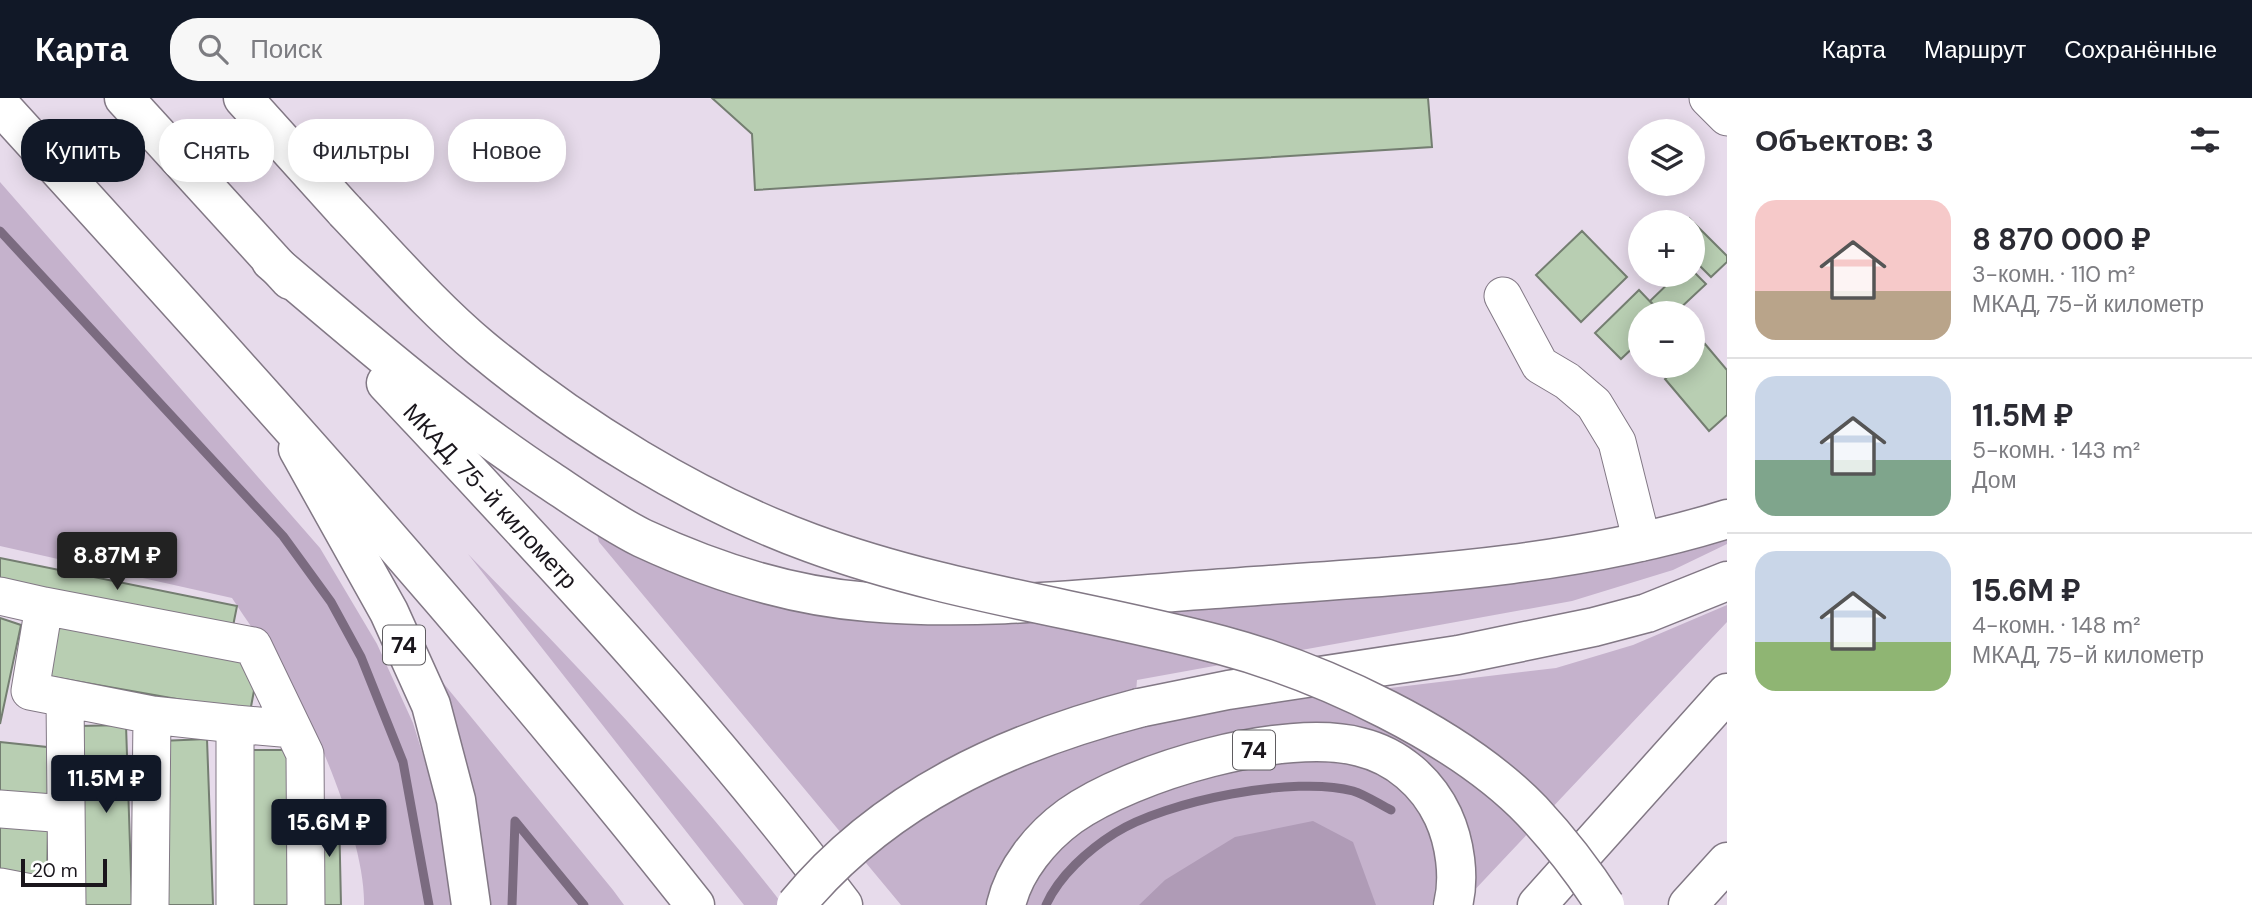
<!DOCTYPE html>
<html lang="ru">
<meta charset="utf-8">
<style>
:root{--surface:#fff;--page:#f7f7f7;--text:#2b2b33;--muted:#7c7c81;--line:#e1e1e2;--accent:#111827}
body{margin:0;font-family:"DM Sans",sans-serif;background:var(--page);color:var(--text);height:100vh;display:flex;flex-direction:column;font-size:26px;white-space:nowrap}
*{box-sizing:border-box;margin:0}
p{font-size:23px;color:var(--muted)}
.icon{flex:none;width:38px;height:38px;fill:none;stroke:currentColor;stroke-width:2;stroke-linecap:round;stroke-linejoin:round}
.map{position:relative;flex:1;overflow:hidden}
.panel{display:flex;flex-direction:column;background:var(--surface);width:525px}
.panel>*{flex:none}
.hud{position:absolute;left:21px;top:21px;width:665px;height:63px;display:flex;gap:14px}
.buttons{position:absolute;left:1628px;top:21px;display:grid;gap:14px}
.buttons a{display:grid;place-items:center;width:77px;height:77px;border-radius:50%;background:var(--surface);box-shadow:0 4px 18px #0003;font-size:35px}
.scale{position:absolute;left:21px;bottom:18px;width:86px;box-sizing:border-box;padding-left:7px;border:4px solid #1a161c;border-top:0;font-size:19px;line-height:24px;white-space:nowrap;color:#1a161c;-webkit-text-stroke:5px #fff;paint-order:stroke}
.price{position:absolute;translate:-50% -60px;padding:0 16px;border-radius:7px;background:var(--accent);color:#fff;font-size:23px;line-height:46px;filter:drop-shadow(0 2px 4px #0008)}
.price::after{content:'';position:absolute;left:50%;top:42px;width:21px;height:16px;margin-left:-10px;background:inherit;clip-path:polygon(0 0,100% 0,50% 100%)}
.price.on{background:#222;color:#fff}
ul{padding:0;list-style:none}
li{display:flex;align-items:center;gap:21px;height:175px;padding:0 28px}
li+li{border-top:2px solid var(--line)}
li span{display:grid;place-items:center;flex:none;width:196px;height:140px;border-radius:21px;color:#555}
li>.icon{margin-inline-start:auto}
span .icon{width:84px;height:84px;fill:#fffc;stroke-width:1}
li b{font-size:30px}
h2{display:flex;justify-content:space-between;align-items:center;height:84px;padding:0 28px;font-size:30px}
.tag{padding:0 24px;border-radius:28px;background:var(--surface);box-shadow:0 4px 18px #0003;font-size:24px;line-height:63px}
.tag.on{background:var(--accent);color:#fff}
header{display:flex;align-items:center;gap:42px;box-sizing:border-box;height:98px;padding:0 35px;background:var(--accent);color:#fff}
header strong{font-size:33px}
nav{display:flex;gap:38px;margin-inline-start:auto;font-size:24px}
.search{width:490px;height:63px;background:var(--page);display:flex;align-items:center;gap:18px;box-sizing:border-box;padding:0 24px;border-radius:28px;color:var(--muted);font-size:26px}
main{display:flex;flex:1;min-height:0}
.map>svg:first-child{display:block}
.green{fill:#c5b2cc}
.forest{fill:#af9bb6}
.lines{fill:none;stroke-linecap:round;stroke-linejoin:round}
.stream{stroke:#7b6b80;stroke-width:9}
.building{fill:#b8ceb2;stroke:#747e71;stroke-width:2}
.minor-casing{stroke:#827885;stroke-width:39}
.major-casing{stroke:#827885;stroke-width:41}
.highway-casing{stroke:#827885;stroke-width:41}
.minor{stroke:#fff;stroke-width:37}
.major{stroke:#fff;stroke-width:38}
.highway{stroke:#fff;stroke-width:38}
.major-bridge-casing{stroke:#827885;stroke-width:41;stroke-linecap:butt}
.highway-bridge-casing{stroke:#827885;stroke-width:41;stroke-linecap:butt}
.major-bridge{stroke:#fff;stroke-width:38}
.highway-bridge{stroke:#fff;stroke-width:38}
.labels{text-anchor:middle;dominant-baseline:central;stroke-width:7;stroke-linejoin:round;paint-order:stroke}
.shield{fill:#fff;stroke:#5f5c60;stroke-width:2}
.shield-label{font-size:23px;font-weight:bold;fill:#1a161c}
.street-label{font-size:24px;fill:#1a161c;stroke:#fff}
</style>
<header>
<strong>Карта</strong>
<div class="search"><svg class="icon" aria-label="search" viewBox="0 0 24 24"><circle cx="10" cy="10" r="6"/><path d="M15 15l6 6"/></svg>Поиск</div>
<nav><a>Карта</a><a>Маршрут</a><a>Сохранённые</a></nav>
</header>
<main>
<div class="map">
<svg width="1727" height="807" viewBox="0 0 1727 807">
<rect width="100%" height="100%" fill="#e7dbeb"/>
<!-- green -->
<path class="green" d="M 0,84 L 320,450 L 377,546 L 413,625 L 439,708 L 453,807 L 364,807 C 366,751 323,644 294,594 C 276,562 252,531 232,500 L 0,448 Z
M 1727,435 L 1727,446 L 1673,472 L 1572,503 L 1137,582 L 1136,594 L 1142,620 L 1556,570 L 1633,547 L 1727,507 L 1727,524 L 1468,799 L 1416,657 L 1127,672 L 988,800 L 987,807 L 901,807 L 599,444 L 597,436 L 688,481 L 782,506 Z
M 468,456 C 578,568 687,683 783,807 L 744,807 Z
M 435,575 L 613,792 L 624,807 L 488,807 Z
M 1324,659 C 1346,664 1373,667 1392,680 C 1433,707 1443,762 1432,807 L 1025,807 L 1046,767 L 1067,740 L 1107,712 L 1217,672 Z"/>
<!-- forest -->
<path class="forest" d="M 1313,723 L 1353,744 L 1376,807 L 1139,807 L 1165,782 L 1235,739 Z"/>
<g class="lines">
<!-- stream -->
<path class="stream" d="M 0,133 L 283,438 L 331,504 L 361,559 L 403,664 L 429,807
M 512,807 L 515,723 L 584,807
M 1046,807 C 1059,778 1088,752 1115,735 C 1165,703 1296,677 1353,693 C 1366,697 1379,706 1391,712"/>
</g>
<!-- building -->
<path class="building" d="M 712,0 L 1428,0 L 1432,49 L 755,92 L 752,36 Z
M 1689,120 L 1727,158 L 1727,164 L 1711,179 L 1692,160 L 1692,124 L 1684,124 Z
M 1582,133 L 1627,179 L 1581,224 L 1536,177 Z
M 1692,172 L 1706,186 L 1675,215 L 1661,215 L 1650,203 L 1677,177 L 1692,177 Z
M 1639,192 L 1661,215 L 1640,215 L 1640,243 L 1621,261 L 1595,235 Z
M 1705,246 L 1727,272 L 1727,317 L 1709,333 L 1665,281 L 1680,268 L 1692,268 L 1692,257 Z
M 0,460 L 237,508 L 233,528 L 0,481 Z
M 0,520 L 21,527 L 0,626 Z
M 57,524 L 236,556 L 256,582 L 250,614 L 47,578 Z
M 126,627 L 132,807 L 85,807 L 79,628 Z
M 207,641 L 213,807 L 166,807 L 160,643 Z
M 0,644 L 56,650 L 51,703 L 0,695 Z
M 243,652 L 293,652 L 294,807 L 245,807 Z
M 339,715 L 341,807 L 319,807 L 317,716 Z
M 0,726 L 48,731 L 47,781 L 0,775 Z"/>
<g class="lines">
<!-- minor casing -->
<g class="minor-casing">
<path id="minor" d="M 1708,0 L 1727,19
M 1503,198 L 1540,267 L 1567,283 L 1594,306 L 1617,344 L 1642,444
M 0,498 L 44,508
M 65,600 L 67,807
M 152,617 L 235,626
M 0,711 L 66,716
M 0,789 L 67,802
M 150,807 L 152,617 L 30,593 L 44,508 L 253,548 L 305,656 L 306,807
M 235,807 L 235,626 L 293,631"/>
</g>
<!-- major casing -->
<g class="major-casing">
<path id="major" d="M 243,0 L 345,113
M 298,351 L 389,514 L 431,607 L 456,702 L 471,807
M 1006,807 C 1014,772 1041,739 1070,718 C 1132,674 1285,629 1360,649 C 1397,658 1427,684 1443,718 C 1455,744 1460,779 1453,807"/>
</g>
<!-- highway casing -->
<g class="highway-casing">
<g id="highway">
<path d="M 124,0 L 290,182"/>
<path d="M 0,7 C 238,268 476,530 695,807"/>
<path d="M 271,163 C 361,239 450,317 549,382 C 579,402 610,424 642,440 C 713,473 790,498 868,504 C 983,514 1100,499 1214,491 C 1385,478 1562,473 1727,421"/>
<path id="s1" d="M 386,285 C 544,454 704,622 843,807"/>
<path d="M 1139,610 L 1228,592 L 1458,557 L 1594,529 L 1647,515 L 1727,483"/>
<path d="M 1537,807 L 1727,595"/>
<path d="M 1688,807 L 1727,764"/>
</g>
</g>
<!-- minor -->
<use href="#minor" class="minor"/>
<!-- major -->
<use href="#major" class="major"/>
<!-- highway -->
<use href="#highway" class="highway"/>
<!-- major-bridge casing -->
<g class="major-bridge-casing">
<path id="major-bridge" d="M 345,113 C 389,159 432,209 481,250 C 575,328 696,403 811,445 C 944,494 1085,511 1221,547 C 1322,574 1459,637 1532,713 C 1559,742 1584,774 1605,807"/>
</g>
<!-- highway-bridge casing -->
<g class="highway-bridge-casing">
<path id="highway-bridge" d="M 796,807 C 884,700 1008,644 1139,610"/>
</g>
<!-- major-bridge -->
<use href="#major-bridge" class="major-bridge"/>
<!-- highway-bridge -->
<use href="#highway-bridge" class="highway-bridge"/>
</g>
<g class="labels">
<!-- shield labels -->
<g class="shield">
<rect x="383" y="527.5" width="42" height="39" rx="5"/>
<rect x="1233" y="632.5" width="42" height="39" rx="5"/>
</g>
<g class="shield-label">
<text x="404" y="547">74</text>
<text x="1254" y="652">74</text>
</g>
<!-- street labels -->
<g class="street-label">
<text stroke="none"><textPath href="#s1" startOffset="154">МКАД, 75-й километр</textPath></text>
</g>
</g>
</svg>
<div class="buttons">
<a><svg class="icon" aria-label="layers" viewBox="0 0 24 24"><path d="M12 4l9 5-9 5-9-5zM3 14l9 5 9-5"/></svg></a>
<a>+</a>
<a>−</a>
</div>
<div class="scale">20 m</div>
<b class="price on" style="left:117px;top:494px">8.87M ₽</b>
<b class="price" style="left:106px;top:717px">11.5M ₽</b>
<b class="price" style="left:329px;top:761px">15.6M ₽</b>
<div class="hud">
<a class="tag on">Купить</a>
<a class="tag">Снять</a>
<a class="tag">Фильтры</a>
<a class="tag">Новое</a>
</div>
</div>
<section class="panel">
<h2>Объектов: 3<svg class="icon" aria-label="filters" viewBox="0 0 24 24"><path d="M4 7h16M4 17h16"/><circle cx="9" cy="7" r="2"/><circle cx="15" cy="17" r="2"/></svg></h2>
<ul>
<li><span style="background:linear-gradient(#f6c9c9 65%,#b9a48a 0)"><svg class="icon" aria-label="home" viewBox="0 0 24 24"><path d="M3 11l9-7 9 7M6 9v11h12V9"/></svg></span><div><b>8 870 000 ₽</b><p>3-комн. · 110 m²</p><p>МКАД, 75-й километр</p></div></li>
<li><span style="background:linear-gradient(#c9d6e8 60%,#7fa58c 0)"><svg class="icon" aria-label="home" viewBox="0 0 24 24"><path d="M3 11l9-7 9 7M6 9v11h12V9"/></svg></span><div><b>11.5M ₽</b><p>5-комн. · 143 m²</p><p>Дом</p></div></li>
<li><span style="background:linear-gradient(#c9d6e8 65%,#8fb573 0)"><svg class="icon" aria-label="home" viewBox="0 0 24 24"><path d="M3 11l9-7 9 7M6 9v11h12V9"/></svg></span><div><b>15.6M ₽</b><p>4-комн. · 148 m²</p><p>МКАД, 75-й километр</p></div></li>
</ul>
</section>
</main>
